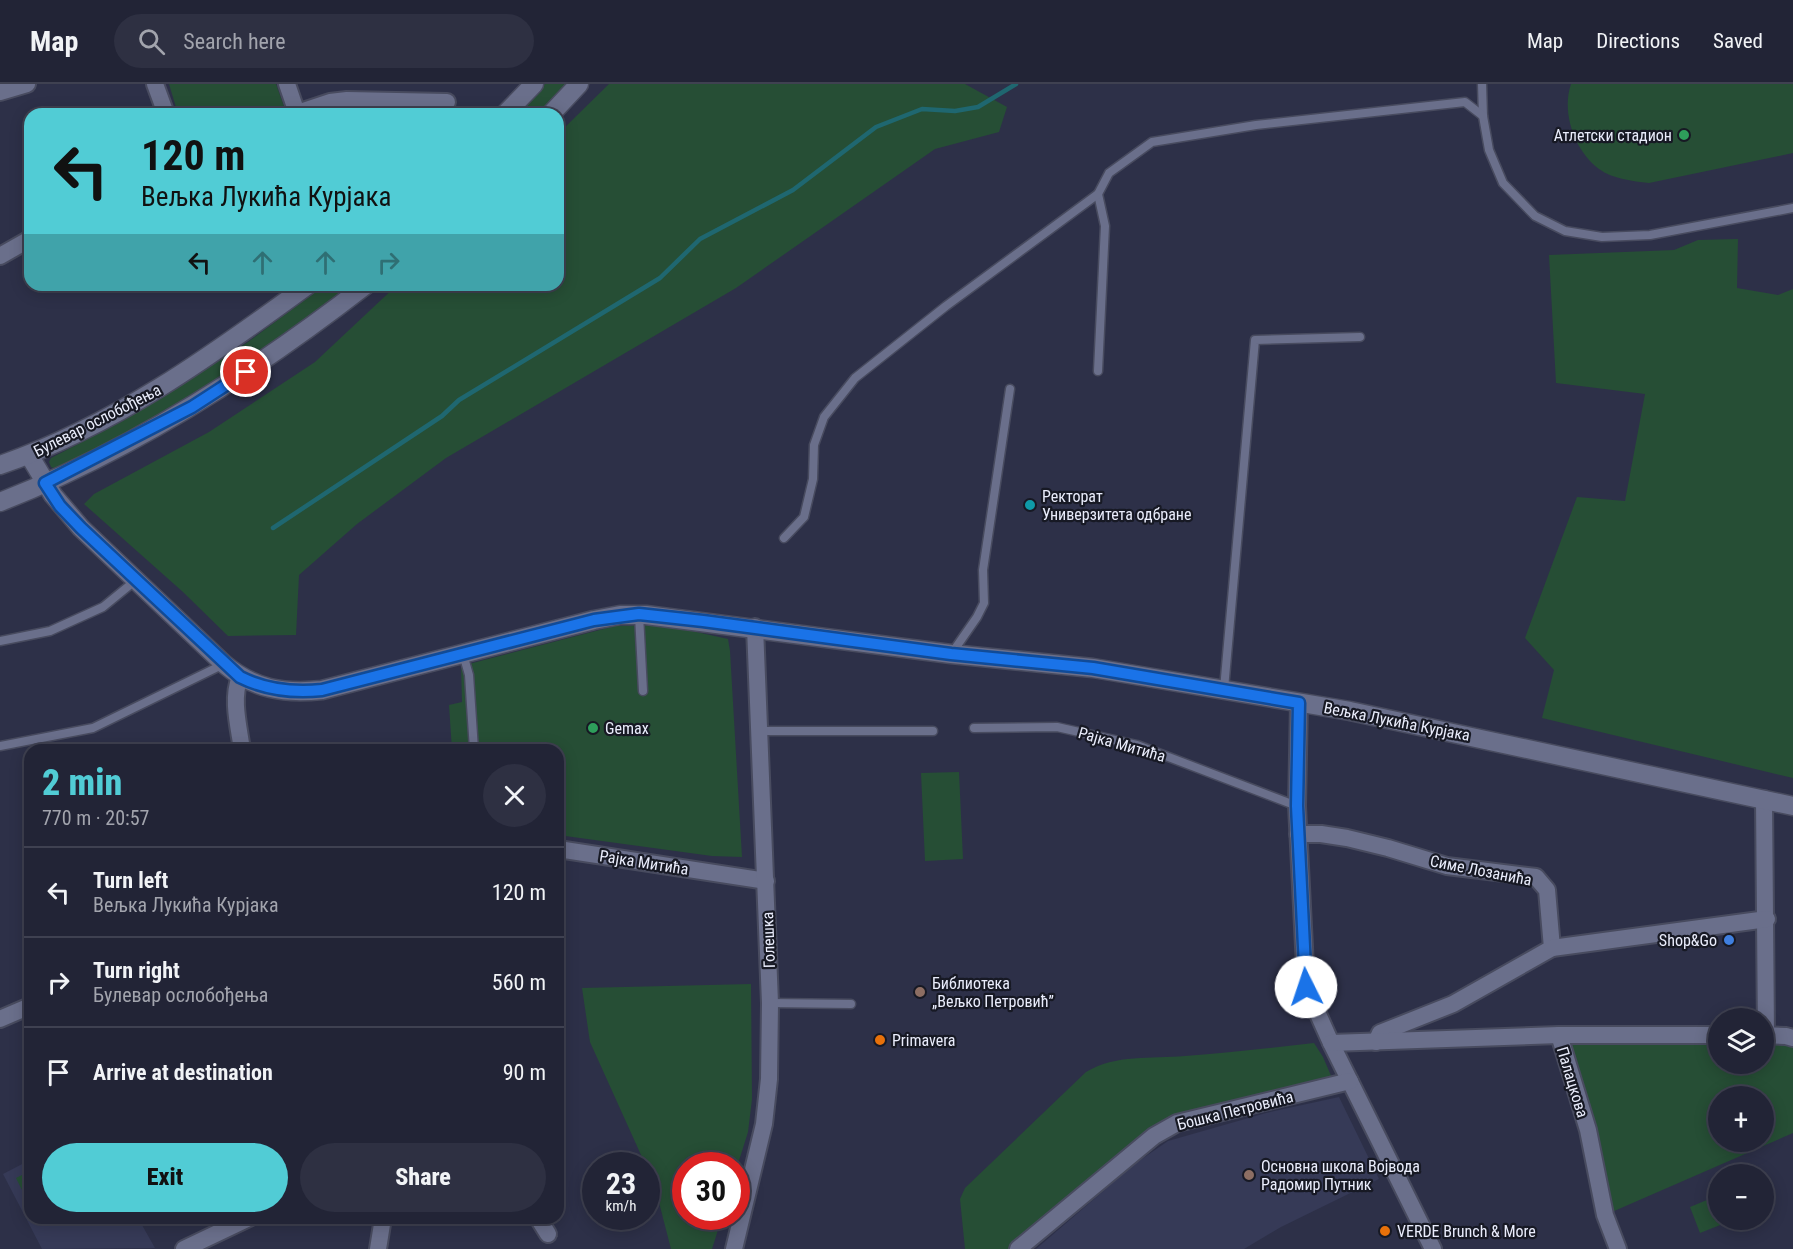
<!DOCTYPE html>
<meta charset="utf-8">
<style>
:root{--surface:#222436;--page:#2e3042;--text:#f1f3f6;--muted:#a2a4ad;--line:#3f4151;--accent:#51ccd5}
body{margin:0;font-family:"Roboto Condensed",sans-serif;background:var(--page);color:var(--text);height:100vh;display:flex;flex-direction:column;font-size:22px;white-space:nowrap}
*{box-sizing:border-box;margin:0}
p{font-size:20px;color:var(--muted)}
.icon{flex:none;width:33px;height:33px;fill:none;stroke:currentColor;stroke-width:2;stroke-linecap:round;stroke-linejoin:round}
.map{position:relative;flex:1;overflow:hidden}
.side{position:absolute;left:24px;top:660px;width:540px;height:480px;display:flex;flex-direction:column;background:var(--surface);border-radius:18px;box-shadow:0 3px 15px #0003,0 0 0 2px var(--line)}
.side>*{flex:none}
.top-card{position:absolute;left:24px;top:24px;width:540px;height:183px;border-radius:18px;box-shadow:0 3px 15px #0003,0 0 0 2px var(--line);background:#51ccd5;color:#111;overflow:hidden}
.buttons{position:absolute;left:1708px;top:924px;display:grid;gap:12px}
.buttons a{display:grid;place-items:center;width:66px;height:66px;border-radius:50%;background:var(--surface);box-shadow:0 3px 15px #0003,0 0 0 2px var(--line);font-size:30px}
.speed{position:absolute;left:582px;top:1068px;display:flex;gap:12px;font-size:30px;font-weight:700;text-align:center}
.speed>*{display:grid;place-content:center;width:78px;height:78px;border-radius:50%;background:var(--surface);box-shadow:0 3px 15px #0003,0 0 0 2px var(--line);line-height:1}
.speed small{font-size:15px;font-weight:400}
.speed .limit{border:9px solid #d22;background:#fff;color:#111}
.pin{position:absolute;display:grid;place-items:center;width:51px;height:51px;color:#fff;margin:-26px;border:3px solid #fff;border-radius:50%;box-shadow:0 2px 6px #0007}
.me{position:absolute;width:66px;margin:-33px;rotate:356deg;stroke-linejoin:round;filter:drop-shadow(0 0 4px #0008)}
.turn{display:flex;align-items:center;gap:21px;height:126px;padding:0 18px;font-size:27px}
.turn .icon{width:78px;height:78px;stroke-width:2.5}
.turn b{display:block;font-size:42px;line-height:51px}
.lanes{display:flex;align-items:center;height:57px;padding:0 18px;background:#0003;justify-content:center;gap:30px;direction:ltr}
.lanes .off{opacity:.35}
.round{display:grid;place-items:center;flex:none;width:63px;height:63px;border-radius:32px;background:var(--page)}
.headline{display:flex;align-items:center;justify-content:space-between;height:102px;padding:0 18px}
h1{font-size:36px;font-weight:800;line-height:45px;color:var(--accent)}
.action{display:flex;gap:12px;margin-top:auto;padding:12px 18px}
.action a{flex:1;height:69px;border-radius:36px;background:var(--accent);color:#111;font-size:24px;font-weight:800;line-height:69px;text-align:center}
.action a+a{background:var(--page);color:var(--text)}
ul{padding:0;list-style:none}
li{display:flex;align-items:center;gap:18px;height:90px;padding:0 18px;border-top:2px solid var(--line)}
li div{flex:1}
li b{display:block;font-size:22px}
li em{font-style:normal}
header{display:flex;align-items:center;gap:36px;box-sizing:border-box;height:84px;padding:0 30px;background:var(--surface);border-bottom:2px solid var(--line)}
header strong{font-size:28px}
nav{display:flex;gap:33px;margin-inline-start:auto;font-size:21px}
.search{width:420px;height:54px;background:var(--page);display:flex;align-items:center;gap:15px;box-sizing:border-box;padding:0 21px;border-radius:33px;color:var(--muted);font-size:22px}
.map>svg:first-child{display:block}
.built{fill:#363a57}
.green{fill:#264e35;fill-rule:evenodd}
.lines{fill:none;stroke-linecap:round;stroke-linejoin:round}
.stream{stroke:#1f6770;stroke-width:4.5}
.lane-casing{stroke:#484b5f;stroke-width:11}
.street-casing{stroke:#484b5f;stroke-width:20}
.secondary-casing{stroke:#484b5f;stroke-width:21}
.lane{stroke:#6a6f8b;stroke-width:8}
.street{stroke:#6a6f8b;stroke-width:16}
.secondary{stroke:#6a6f8b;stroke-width:18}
.route-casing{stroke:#114b97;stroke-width:15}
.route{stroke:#1a73e8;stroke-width:10}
.leisure-dot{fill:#2e9e5b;stroke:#171924;stroke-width:2}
.culture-dot{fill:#0f9aa8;stroke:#171924;stroke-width:2}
.shop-dot{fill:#3f7fe0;stroke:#171924;stroke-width:2}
.education-dot{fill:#8d6e63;stroke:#171924;stroke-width:2}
.food-dot{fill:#e8710a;stroke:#171924;stroke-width:2}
.labels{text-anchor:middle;stroke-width:4.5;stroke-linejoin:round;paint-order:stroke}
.poi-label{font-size:16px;fill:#eaedfc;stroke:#171924;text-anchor:start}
.street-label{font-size:16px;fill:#eaedfc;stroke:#171924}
</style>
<header>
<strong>Map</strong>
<div class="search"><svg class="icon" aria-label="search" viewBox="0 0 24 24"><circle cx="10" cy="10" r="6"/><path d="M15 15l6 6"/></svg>Search here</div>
<nav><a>Map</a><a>Directions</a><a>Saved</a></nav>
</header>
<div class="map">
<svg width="1793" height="1165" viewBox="0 0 1793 1165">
<rect width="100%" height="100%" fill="#2d3048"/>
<g class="built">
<path d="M1339,1013L1379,1095L1281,1143L1244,1165H1036L1136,1079L1168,1057L1266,1029Z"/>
<path d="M30,1076V1134H138L155,1164L42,1165L3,1090Z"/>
</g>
<g class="green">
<path d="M169,0H276L285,25L269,30H178Z"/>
<path d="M545,0H569L540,30H516Z"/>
<path d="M609,0H965L1007,23L999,48L935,65L736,204L446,374L357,440L299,491L296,551L228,552L183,508L84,420L94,410L209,348L315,278L397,201H558V50Z"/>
<path d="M1571,0H1793V69L1649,99C1632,97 1613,95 1599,85C1575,67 1561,29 1571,0Z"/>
<path d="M1738,155L1737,204L1778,211L1793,205V694L1542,634L1554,586L1525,554L1577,413L1625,417L1645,310L1556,299L1549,171L1674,166L1698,156Z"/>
<path d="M325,201H354L238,287L80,378L56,385L51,383L49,378L51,374L121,338L169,309L248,258Z"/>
<path d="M665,541L728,555L730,567L742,773L712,772L558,751V666H452L449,621L462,618L461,582L615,542Z"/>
<path d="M959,688L963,775L925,777L921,689Z"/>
<path d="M751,900L752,1015L748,1048L737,1083L686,1082V1132L722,1133L712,1165H671L655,1103L646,1082L590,958L582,904Z"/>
<path d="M1559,951H1719V980H1764V951L1793,954V1049L1605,1131ZM1719,1012H1764V1058H1719Z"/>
<path d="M1314,959L1323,973L1335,1001L1177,1039L1018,1165H965L960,1115L965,1104L1086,988C1116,970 1151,975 1185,972C1228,969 1271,964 1314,959Z"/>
<path d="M30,1087V1122L16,1094Z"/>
<path d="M1719,1111V1136H1733L1700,1149L1690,1123Z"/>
</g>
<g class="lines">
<path class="stream" d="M273,444L442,332L459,316L660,194L700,155L793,106L876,43L922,25L955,27L978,23L1016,0"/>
<g class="lane-casing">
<g id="lane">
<path d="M1482,0L1483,32L1489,66L1503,99L1535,132L1565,147L1602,153L1650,151L1793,124"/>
<path d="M1098,287L1105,142L1098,110L1109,89L1152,58L1256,41L1465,18L1483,32"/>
<path d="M784,454L804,433L813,395L814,361L824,333L855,294L946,222L1098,110"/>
<path d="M639,531L643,607"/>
<path d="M0,557L50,547L103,523L136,496"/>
<path d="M952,569L977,533L984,519L983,486L1010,305"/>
<path d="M463,570L469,591L474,666"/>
<path d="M1224,605L1255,256L1360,253"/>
<path d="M974,644L1057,643L1137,661L1297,722"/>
<path d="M760,647H933"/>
<path d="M0,662L93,644L224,580"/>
<path d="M770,919L851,920"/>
</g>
</g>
<g class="street-casing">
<g id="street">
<path d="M155,0L166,30"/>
<path d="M287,0L297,29"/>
<path d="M0,8L27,0"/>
<path d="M294,30L330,18L347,16L447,18"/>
<path d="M0,172L30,155"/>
<path d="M240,593C231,615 239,643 242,666"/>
<path d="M1299,619L1297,722L1306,903L1331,959L1433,1165"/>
<path d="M1764,715L1766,951"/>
<path d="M1298,750H1321L1347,754L1388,764L1447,782L1536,793L1547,806L1552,864L1453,920L1380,949L1376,958"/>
<path d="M558,765L766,797"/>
<path d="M1552,864L1767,835"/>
<path d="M0,935L30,922"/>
<path d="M1559,951L1588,1046L1605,1131L1618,1165"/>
<path d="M1764,951L1786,952L1793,954"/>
<path d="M1331,959L1559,951H1719"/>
<path d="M538,1134L548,1150"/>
<path d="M184,1165L249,1134"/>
<path d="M378,1165L383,1134"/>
<path d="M734,1165L764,1040L769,995L770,919L755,543"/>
<path d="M1018,1165L1154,1052L1177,1039L1350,997"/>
</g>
</g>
<g class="secondary-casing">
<g id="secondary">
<path d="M505,30L534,0"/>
<path d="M551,30L579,0"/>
<path d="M29,371L53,411L81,444L224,580C254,605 283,610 322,606L594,536L620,531H646L951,570L1093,584L1350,627L1793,722"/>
<path d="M0,381C114,342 211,272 308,201"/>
<path d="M0,418C132,367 255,287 366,201"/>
</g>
</g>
<use href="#lane" class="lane"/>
<use href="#street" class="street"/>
<use href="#secondary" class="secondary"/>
</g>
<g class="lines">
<g class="route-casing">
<path id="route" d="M246,288L192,323L45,399L60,422L81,444L240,593C266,606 293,609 322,606L594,536L639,530L703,537L951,570L1093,584L1299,619L1297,722L1306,903"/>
</g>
<use href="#route" class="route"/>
</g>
<g class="leisure-dot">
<circle cx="1684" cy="51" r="6"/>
<circle cx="593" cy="644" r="6"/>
</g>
<circle class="culture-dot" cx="1030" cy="421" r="6"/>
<circle class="shop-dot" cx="1729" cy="856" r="6"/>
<g class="education-dot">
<circle cx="920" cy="908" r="6"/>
<circle cx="1249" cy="1091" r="6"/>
</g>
<g class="food-dot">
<circle cx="880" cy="956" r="6"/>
<circle cx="1385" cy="1147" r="6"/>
</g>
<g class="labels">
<g class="poi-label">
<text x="1672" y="57" text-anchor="end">Атлетски стадион</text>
<text x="1042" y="418">Ректорат<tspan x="1042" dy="18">Универзитета одбране</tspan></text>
<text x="605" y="650">Gemax</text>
<text x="1717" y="862" text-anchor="end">Shop&amp;Go</text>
<text x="932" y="905">Библиотека<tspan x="932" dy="18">„Вељко Петровић”</tspan></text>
<text x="892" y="962">Primavera</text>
<text x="1261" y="1088">Основна школа Војвода<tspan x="1261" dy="18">Радомир Путник</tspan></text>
<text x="1397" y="1153">VERDE Brunch &amp; More</text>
</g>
<g class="street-label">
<text transform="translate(97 336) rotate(-27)" y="6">Булевар ослобођења</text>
<text transform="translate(1397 637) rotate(11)" y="6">Вељка Лукића Курјака</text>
<text transform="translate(1122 660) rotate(16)" y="6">Рајка Митића</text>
<text transform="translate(644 778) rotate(9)" y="6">Рајка Митића</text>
<text transform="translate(1481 786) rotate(11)" y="6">Симе Лозанића</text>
<text transform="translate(768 856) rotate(-92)" y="6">Голешка</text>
<text transform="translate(1573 998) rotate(73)" y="6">Палацкова</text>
<text transform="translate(1235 1026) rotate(-14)" y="6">Бошка Петровића</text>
</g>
</g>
</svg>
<div class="buttons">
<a><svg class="icon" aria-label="layers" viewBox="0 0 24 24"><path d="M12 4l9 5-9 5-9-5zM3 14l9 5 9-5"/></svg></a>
<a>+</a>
<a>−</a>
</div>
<div class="speed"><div>23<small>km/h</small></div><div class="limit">30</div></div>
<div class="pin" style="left:246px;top:288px;background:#d93025"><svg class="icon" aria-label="arrive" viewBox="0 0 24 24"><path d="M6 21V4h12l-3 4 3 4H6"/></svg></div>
<svg class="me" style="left:1306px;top:903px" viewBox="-20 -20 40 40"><circle r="19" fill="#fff"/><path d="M0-13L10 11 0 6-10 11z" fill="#1a73e8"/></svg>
<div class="top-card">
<div class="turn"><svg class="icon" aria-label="left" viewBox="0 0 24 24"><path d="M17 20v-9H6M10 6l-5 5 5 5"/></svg><div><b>120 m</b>Вељка Лукића Курјака</div></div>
<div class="lanes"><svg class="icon" aria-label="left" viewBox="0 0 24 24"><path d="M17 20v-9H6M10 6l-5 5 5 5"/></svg><svg class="icon off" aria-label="ahead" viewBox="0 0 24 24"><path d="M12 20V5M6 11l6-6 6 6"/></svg><svg class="icon off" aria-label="ahead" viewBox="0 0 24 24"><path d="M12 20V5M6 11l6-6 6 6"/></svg><svg class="icon off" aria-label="right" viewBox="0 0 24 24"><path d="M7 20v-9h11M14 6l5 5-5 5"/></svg></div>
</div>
<section class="side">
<div class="headline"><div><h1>2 min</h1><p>770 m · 20:57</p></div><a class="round"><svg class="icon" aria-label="close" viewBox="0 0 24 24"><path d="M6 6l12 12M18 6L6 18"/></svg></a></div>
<ul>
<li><svg class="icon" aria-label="left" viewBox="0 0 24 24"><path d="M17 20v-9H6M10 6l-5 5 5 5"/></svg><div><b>Turn left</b><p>Вељка Лукића Курјака</p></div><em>120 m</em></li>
<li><svg class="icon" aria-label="right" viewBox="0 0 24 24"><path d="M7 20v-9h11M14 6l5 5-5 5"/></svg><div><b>Turn right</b><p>Булевар ослобођења</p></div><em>560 m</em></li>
<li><svg class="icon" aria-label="arrive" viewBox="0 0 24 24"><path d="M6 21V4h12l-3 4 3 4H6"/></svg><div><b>Arrive at destination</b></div><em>90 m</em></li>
</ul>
<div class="action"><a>Exit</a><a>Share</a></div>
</section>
</div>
